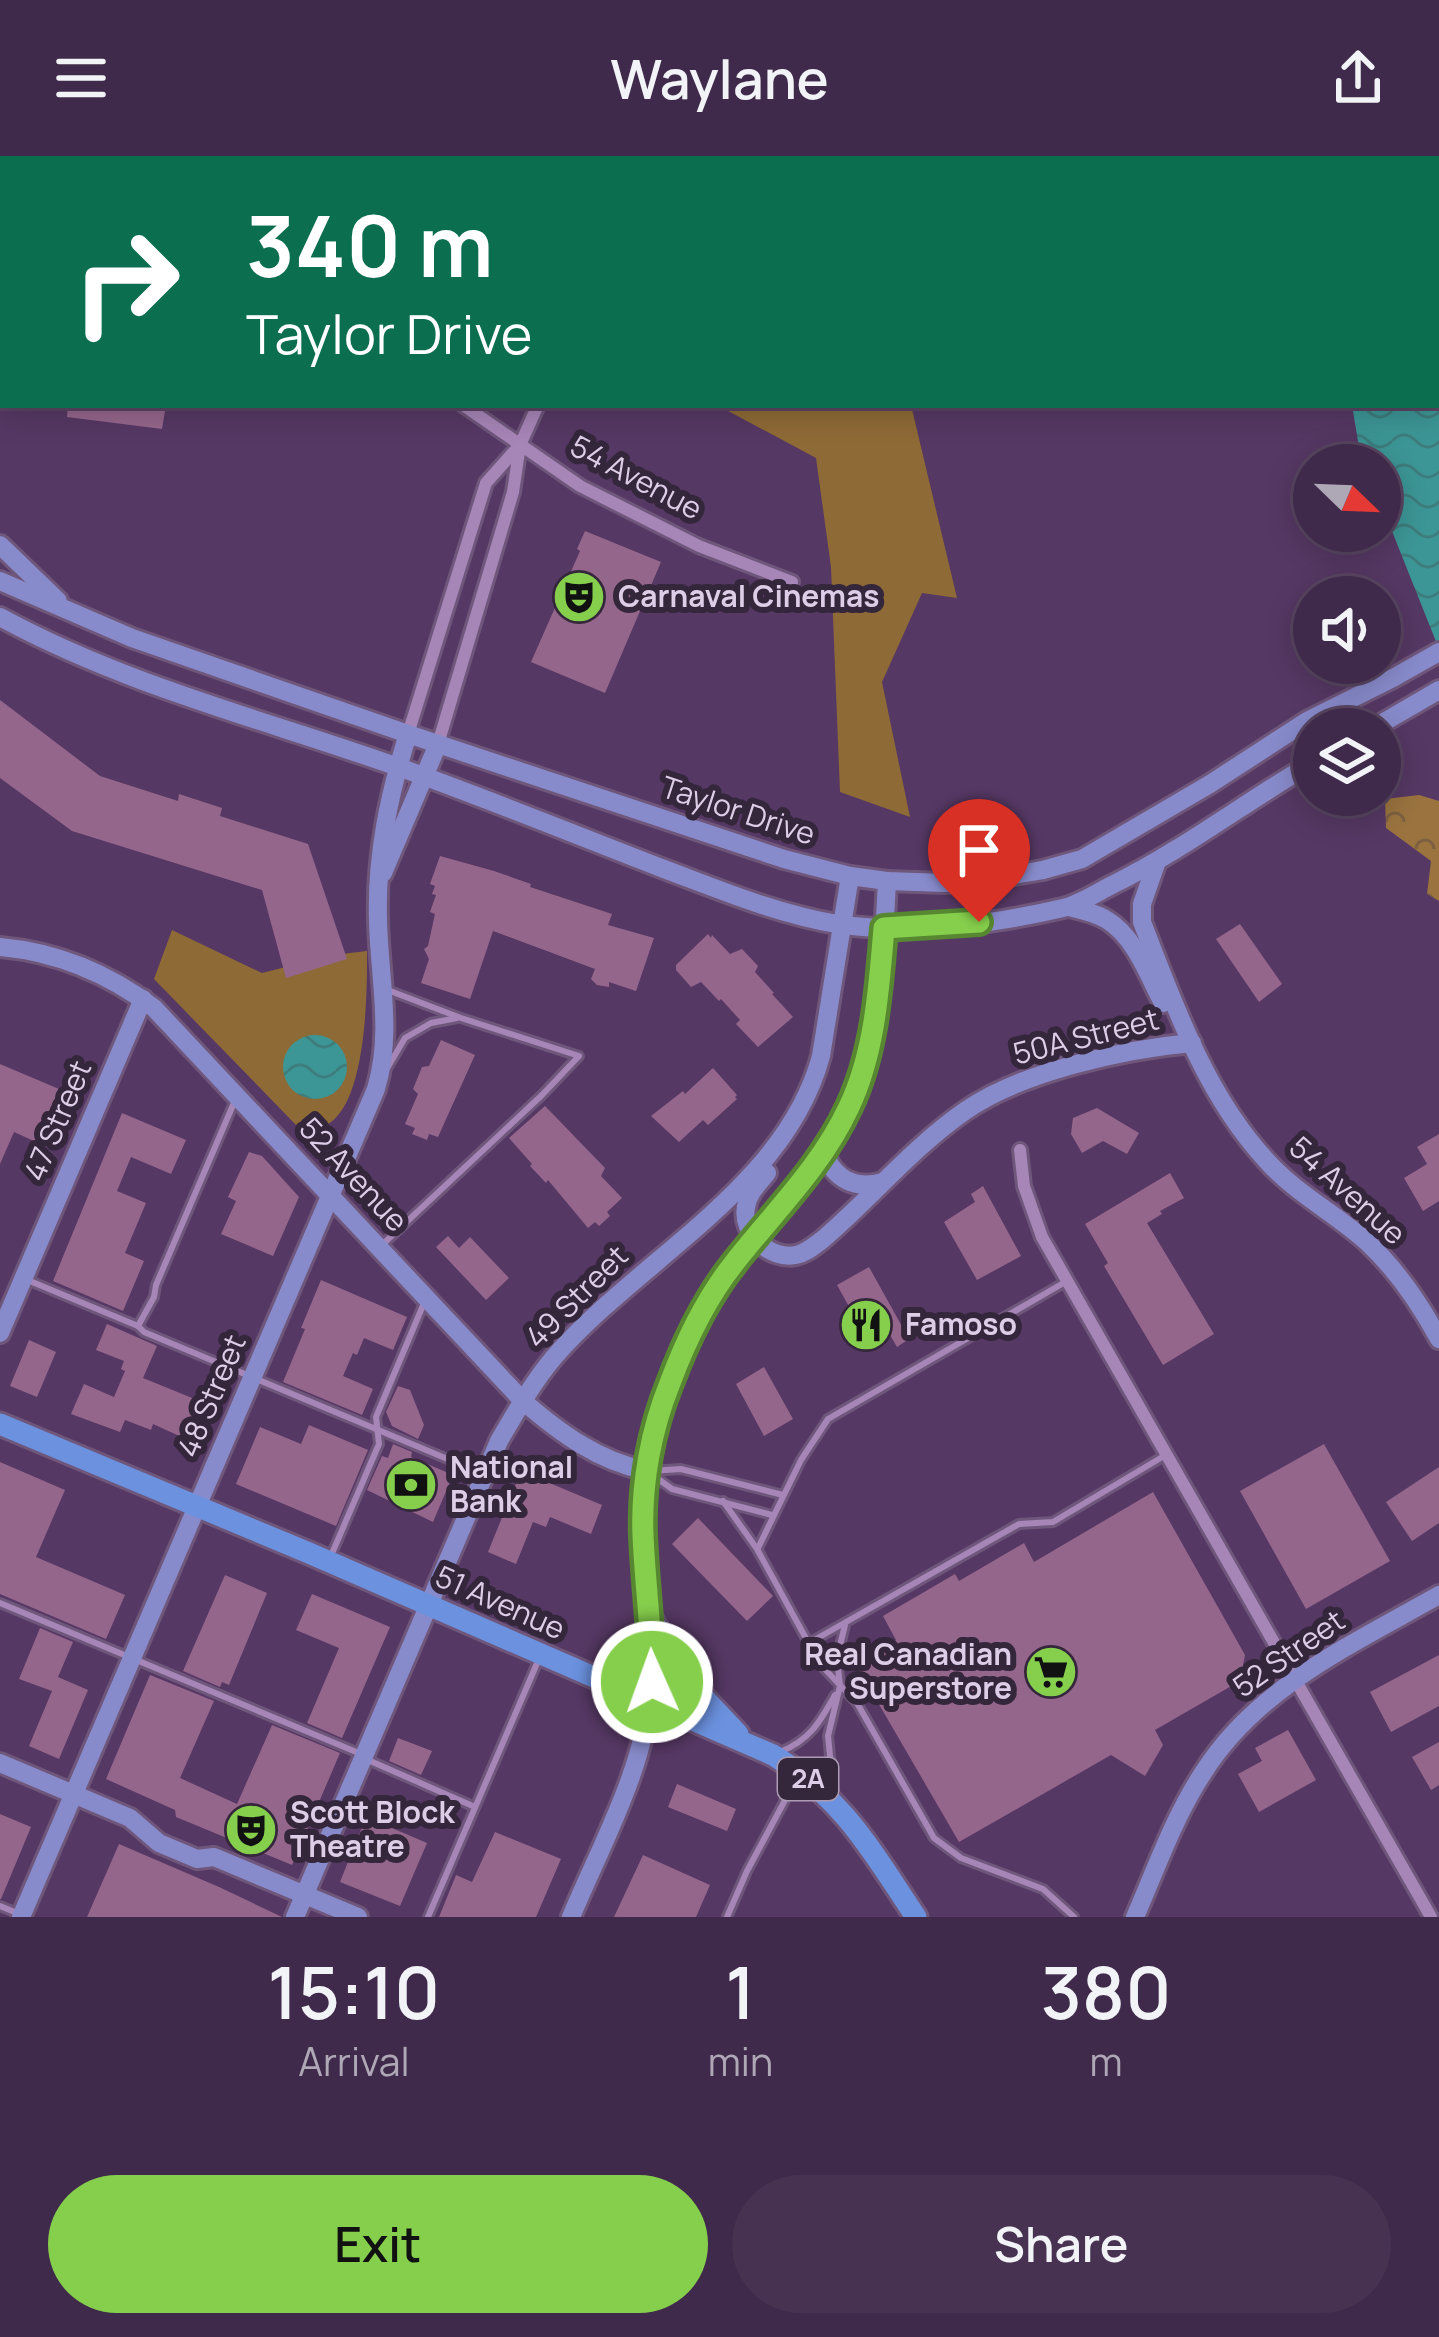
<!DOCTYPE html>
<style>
:root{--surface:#402a4b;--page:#473252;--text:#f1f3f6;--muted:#aea7b5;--line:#594663;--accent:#86cf4c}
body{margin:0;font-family:Manrope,sans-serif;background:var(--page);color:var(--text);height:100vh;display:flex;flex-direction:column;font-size:45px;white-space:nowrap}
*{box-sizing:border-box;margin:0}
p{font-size:39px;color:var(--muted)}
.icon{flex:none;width:66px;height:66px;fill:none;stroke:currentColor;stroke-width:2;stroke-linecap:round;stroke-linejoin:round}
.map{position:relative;height:1761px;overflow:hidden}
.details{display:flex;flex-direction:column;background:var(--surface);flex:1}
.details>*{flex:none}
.guide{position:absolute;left:0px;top:0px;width:1440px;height:252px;box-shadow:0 6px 30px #0003,0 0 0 3px var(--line);background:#0b6e4f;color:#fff;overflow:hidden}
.needle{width:78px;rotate:113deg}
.buttons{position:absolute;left:1293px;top:288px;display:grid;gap:24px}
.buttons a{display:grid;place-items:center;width:108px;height:108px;border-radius:50%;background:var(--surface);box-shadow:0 6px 30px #0003,0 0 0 3px var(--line);font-size:60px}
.pin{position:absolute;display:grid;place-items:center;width:102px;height:102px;color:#fff;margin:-123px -51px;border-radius:50% 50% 50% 0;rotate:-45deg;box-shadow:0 0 12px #0007}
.pin .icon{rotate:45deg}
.me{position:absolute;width:132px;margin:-66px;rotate:358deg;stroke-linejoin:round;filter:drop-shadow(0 0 9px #0008)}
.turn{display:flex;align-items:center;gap:42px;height:252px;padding:0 48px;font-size:54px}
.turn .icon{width:156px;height:156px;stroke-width:2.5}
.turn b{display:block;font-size:84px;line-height:102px}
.eta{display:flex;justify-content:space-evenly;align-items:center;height:204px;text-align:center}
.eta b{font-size:72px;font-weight:600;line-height:84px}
.button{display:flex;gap:24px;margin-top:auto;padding:24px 48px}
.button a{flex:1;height:138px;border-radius:72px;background:var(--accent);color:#111;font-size:48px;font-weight:600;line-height:138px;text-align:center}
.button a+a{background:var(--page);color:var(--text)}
header{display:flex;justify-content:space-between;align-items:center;height:156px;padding:0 48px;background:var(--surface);font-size:54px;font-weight:600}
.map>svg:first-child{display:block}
.forest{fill:url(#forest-crowns)}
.park{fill:#8e6a36}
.water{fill:url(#water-waves)}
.building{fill:#95668c}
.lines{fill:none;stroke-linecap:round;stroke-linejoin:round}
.lane-casing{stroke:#6f567b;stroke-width:12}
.street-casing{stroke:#6f567b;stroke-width:18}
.secondary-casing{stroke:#6f567b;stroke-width:24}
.primary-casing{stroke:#6f567b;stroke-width:27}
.lane{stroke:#a685b7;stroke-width:6}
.street{stroke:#a685b7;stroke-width:12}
.secondary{stroke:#888bcb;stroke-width:18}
.primary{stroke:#6b91df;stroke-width:21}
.route-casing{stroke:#578731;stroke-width:30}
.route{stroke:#86cf4c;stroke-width:21}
.labels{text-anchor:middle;stroke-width:12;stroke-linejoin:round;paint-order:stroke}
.shield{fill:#34263b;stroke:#ab9bb3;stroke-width:3}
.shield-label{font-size:27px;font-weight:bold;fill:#decde7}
.street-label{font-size:30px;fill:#decde7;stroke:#34263b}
.poi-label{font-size:30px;font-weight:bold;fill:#decde7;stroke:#34263b;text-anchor:start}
</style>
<header><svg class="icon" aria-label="menu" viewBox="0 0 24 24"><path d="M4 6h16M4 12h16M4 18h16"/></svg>Waylane<svg class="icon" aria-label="share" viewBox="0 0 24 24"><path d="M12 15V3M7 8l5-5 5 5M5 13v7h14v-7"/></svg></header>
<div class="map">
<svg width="1439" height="1761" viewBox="0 0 1439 1761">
<defs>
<pattern id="forest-crowns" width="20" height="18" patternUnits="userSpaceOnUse" patternTransform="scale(3)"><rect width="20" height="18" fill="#9a733f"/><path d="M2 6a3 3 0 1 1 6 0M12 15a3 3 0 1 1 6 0" fill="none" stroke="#7c6041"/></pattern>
<pattern id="water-waves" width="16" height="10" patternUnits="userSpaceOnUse" patternTransform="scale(3)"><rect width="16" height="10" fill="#3c9695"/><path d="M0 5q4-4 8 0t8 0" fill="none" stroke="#3e7c7d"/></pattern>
</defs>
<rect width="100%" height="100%" fill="#563864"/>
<path class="forest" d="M1419,639L1439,645V745L1427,738L1431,705L1386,672L1385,643Z"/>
<g class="park">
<path d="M717,249H911L957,442L922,437L882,526L910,661L840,636L831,411L816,302Z"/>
<path d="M172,774L262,817L333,799L367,795C367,835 369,998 296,969L154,823Z"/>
</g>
<g class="water">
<path d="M1300,0H1439V493L1380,345V309H1366L1359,291L1352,249H1437V3H1301Z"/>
<circle cx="315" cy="911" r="32"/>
</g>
<g class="building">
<path d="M68,249H166L162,273L67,261Z"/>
<path d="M585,375L661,406L605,537L531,506L580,395L577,393Z"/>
<path d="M0,544L100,620L178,645L179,638L222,652L220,660L308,688L347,803L286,822L262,734L72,675L0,622Z"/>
<path d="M440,700L494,715L531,728L530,731L612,758L608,769L654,782L636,835L609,826V831L597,829L591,823L595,813L493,775L470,843L421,827L429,803L424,793L428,790L435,758L430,756L436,739L432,738L435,730L430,728Z"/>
<path d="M1240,768L1282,828L1259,846L1216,783Z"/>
<path d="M708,778L711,782L712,779L730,798L742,793L758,810L755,816L774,837L772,838L793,861L758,891L736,868L740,864L721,843L719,845L701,826L691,831L676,814V809Z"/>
<path d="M441,884L475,899L438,981L429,978L427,984L412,978L415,972L405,968L418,938L413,933L422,911L429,910Z"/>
<path d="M0,908L59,933L36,986L14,976L0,1008Z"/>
<path d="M713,912L737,939L735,941L737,943L708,969L703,964L679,986L651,960L683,935L685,938Z"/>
<path d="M545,950L605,1012L601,1020L622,1042L607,1056L610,1060L599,1070L595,1066L588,1072L548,1024L546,1027L530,1010L532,1008L509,982Z"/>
<path d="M1097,952L1139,977L1127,998L1103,985L1082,997L1071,978L1073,962Z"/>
<path d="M122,957L186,984L171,1018L131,1001L117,1035L146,1047L125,1097L144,1105L123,1155L53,1125Z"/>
<path d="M1439,978V1045L1423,1055L1404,1022L1427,1008L1417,991Z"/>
<path d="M249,996L262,1000L299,1041L273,1100L221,1078L236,1045L228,1041Z"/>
<path d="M1170,1017L1184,1042L1160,1055L1162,1058L1147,1067L1214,1178L1163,1209L1104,1110L1108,1107L1085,1068Z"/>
<path d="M983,1030L1021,1100L977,1124L944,1066L975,1046L971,1038Z"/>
<path d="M448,1080L459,1092L470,1081L509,1122L486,1144L436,1091Z"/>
<path d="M869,1111L909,1183L897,1191L886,1172L867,1183L837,1129Z"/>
<path d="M321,1124L407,1161L393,1194L364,1182L357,1199L353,1197L343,1220L373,1233L362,1259L283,1226L305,1173L301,1172Z"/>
<path d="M107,1168L157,1190L143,1222L202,1246L186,1283L153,1268L151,1274L125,1264L120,1276L71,1258L84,1228L114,1241L125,1215L121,1213L124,1205L96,1194Z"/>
<path d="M29,1184L56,1196L37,1241L10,1230Z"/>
<path d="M764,1211L793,1263L764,1280L736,1228Z"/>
<path d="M398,1230L410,1234L424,1269L418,1283L392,1270L386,1256Z"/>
<path d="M309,1269L368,1294L336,1370L236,1328L260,1271L301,1288Z"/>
<path d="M393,1288L412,1296L411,1301L453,1319L433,1366L367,1334L382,1300L388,1302Z"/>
<path d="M1324,1288L1390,1405L1306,1453L1240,1335Z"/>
<path d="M0,1306L65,1334L36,1401L125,1439L106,1483L0,1438Z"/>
<path d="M1439,1311V1367L1412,1385L1386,1346Z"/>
<path d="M521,1315L602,1349L591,1378L550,1361L546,1371L533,1366L516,1408L488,1396Z"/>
<path d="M1153,1336L1245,1499L1240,1525L1155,1574L1163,1589L1145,1620L1111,1599L959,1686L855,1507L896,1484L883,1460L955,1418L959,1425L1024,1387L1034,1406Z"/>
<path d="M698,1362L773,1440L747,1465L672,1388Z"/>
<path d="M225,1419L267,1437L229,1529L222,1526L220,1531L183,1515Z"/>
<path d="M312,1438L390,1471L342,1582L307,1567L339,1492L296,1474Z"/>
<path d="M40,1472L73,1486L58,1521L88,1534L59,1603L29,1590L52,1535L19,1523Z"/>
<path d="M1439,1499V1550L1391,1576L1370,1536Z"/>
<path d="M150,1519L214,1545L180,1622L237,1648L272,1569L340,1597L292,1709L176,1661L175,1654L106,1623Z"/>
<path d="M1288,1574L1316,1624L1259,1656L1238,1618L1262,1605L1255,1592Z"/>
<path d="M398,1582L432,1595L421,1619L389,1605Z"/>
<path d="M1439,1586V1629L1431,1634L1412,1601Z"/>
<path d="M677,1628L736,1653L727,1675L668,1651Z"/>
<path d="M0,1658L31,1671L1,1743H0Z"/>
<path d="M366,1661L427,1687L400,1750L340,1726Z"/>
<path d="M495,1676L561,1703L536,1761H439L456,1719L472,1726Z"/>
<path d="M119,1688L219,1731L282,1761H87Z"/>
<path d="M643,1699L710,1729L696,1761H614Z"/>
</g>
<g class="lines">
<g class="lane-casing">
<g id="lane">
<path d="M386,914L405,882L431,867L457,862"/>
<path d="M382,1089L542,939L579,900L461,862L385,833"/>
<path d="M25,1123L138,1170L144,1176L481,1317"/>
<path d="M138,1170L154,1141L156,1129L236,942"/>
<path d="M650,1315L681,1313L783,1339"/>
<path d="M650,1317L672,1333L772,1359"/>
<path d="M723,1345L757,1393L820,1508L857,1547L934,1682L961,1702L1043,1733L1074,1761"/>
<path d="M758,1392L801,1304L828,1263L1067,1125"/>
<path d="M330,1402L379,1288L376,1261L424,1147"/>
<path d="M0,1447L361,1598"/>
<path d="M809,1487L1019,1368L1053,1366L1164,1300"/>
<path d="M780,1596C810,1584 820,1566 835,1539"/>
<path d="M368,1604L475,1651"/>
<path d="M834,1639L828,1580L840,1530L837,1502L845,1469"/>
<path d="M0,1750L17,1757"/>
<path d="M428,1761L538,1505"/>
<path d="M727,1761L747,1715L798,1620"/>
</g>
</g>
<g class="street-casing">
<g id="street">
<path d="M648,3L649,0"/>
<path d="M0,122H3"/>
<path d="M463,249L580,330L699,390L792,426"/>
<path d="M408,578L486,327L519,290"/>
<path d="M438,588L513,336L520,289L538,249"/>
<path d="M1020,994L1024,1030L1042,1081L1431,1761"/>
</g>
</g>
<g class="secondary-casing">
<g id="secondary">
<path d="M25,0V3"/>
<path d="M0,36L1,0"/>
<path d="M0,214L3,202"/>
<path d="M0,389L58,445"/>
<path d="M0,425L132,482L408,578L784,703L850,720L887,725L944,727L977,725L1043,714L1082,703L1210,628L1307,565L1393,522L1439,496"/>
<path d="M0,461C134,534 283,568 426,621C505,650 584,682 664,713C720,734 777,758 837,768C911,779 990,769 1063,752C1080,748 1096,737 1112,729C1183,694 1245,646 1314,606"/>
<path d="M1372,573L1439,534"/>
<path d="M1156,708L1142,748V766C1174,848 1205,938 1266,1004C1295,1037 1335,1057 1367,1086C1396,1113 1420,1148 1439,1183"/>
<path d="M383,717L438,588"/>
<path d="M1069,751C1082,754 1096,757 1107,764C1135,781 1148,819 1163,847"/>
<path d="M0,791C56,796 109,818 154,852L523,1245C560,1277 598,1305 647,1315"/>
<path d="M824,997C835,1024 855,1034 883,1026"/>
<path d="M767,1017C759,1027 748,1037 746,1051C741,1078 770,1104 796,1099C806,1097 814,1090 822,1084C870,1043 913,991 965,955C1021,916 1124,893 1192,887"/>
<path d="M0,1177L143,843"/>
<path d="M0,1607L130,1662L159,1687L197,1703L214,1701L358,1761"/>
<path d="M21,1761L376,933C393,877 379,820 378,764C376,700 389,639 408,578"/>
<path d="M295,1761L499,1285C516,1256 533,1226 555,1200C641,1102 786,1031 821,900L850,720"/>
<path d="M571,1761C602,1687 646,1610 651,1529C658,1440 629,1355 657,1266C674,1211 697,1156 731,1110C772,1056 821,1012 850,949C881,879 883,799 887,725"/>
<path d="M1135,1761C1156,1713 1174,1661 1203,1617C1257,1531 1353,1488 1439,1439"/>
</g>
</g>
<g class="primary-casing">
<g id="primary">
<path d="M0,1268L309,1397L773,1599C844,1643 871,1694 916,1761"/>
<path d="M649,1459L688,1525L738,1578"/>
</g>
</g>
<use href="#lane" class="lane"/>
<use href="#street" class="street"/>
<use href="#secondary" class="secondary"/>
<use href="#primary" class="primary"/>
</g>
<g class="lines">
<g class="route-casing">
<path id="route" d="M652,1526C652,1477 645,1428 643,1379C641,1328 651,1274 670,1227C686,1184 706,1142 735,1106C775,1055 821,1011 849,951C875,896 879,832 884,772L979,766"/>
</g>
<use href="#route" class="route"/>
</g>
<defs>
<g id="theatre-disc" transform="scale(2.7)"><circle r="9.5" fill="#86cf4c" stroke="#34263b"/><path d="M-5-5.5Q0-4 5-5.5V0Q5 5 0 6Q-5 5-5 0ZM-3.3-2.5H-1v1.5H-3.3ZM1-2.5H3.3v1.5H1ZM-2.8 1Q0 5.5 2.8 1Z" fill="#111"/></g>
<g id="restaurant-disc" transform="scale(2.7)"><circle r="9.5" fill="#86cf4c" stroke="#34263b"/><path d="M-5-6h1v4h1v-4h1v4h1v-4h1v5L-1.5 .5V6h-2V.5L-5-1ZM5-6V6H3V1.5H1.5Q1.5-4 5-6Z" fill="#111"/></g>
<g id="bank-disc" transform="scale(2.7)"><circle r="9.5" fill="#86cf4c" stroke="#34263b"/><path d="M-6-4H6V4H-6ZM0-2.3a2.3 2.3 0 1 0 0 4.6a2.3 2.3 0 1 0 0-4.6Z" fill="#111"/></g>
<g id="supermarket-disc" transform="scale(2.7)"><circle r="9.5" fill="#86cf4c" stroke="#34263b"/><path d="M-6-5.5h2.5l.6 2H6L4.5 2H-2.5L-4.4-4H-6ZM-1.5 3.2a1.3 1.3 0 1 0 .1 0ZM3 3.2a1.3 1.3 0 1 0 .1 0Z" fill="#111"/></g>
</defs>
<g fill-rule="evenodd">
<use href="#theatre-disc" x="579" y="441"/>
<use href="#restaurant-disc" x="866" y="1169"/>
<use href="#bank-disc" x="411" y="1329"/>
<use href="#supermarket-disc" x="1051" y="1516"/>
<use href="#theatre-disc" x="251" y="1674"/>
</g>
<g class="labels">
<rect class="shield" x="778" y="1602" width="60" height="42" rx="9"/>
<g class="shield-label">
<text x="808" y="1632">2A</text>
</g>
<g class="street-label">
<text transform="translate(636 322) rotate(28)" y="10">54 Avenue</text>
<text transform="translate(738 655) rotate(18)" y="10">Taylor Drive</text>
<text transform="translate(1086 881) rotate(-14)" y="10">50A Street</text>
<text transform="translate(58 965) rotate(-67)" y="10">47 Street</text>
<text transform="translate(353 1019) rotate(47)" y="10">52 Avenue</text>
<text transform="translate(1347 1035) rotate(42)" y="10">54 Avenue</text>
<text transform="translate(577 1141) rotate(-45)" y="10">49 Street</text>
<text transform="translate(212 1240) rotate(-67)" y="10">48 Street</text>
<text transform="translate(500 1447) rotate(24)" y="10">51 Avenue</text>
<text transform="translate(1289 1498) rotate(-35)" y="10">52 Street</text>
</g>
<g class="poi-label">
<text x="618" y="451">Carnaval Cinemas</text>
<text x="905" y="1179">Famoso</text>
<text x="450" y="1322">National<tspan x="450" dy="34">Bank</tspan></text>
<text x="1012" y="1509" text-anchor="end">Real Canadian<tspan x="1012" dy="34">Superstore</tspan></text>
<text x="290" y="1667">Scott Block<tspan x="290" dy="34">Theatre</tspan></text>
</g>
</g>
</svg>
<div class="buttons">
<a><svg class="needle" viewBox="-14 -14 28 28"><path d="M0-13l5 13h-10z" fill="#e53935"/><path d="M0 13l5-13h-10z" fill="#aea7b5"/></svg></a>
<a><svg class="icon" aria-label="sound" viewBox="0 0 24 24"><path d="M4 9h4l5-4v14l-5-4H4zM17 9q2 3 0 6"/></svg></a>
<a><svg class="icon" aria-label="layers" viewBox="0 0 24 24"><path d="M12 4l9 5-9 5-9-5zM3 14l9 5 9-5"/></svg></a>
</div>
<div class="pin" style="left:979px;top:766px;background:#d93025"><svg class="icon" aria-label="arrive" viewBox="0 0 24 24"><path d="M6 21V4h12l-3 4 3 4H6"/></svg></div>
<svg class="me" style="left:652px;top:1526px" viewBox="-20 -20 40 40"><circle r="17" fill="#86cf4c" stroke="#fff" stroke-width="3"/><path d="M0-11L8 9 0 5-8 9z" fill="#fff"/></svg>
<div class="guide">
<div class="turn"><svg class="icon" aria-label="right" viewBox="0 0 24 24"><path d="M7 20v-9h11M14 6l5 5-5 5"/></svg><div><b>340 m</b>Taylor Drive</div></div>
</div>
</div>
<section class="details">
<div class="eta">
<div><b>15:10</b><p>Arrival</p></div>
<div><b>1</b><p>min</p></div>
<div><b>380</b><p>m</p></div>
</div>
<div class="button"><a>Exit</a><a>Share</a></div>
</section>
